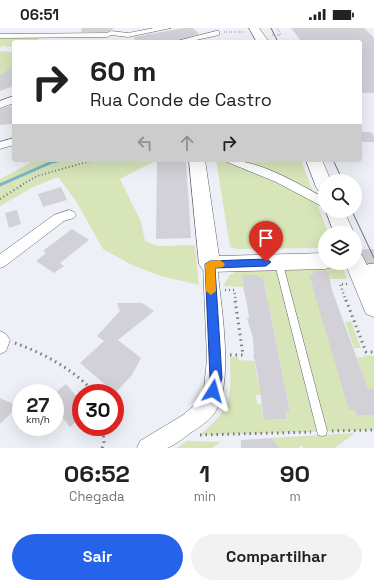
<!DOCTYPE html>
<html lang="pt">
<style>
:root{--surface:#fff;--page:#f2f2f2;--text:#222;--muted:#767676;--accent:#2563eb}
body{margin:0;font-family:"Space Grotesk",sans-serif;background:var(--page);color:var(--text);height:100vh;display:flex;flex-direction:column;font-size:15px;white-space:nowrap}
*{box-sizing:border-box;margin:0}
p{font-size:13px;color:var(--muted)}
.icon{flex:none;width:22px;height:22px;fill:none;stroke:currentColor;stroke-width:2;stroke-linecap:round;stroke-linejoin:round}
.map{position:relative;height:420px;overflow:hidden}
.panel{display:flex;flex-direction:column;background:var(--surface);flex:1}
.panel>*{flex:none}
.banner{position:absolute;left:12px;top:12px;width:350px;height:122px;border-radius:4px;box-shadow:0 4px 16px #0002;background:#fff;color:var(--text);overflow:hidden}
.tools{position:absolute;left:318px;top:146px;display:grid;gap:8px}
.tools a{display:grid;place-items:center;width:44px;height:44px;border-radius:50%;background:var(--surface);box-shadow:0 4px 16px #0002;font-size:20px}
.speed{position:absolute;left:12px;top:356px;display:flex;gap:8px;font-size:20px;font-weight:700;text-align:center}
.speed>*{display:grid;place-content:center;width:52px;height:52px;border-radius:50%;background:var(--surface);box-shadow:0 4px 16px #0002;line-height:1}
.speed small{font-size:10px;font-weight:400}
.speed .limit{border:6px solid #d22;background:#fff;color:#111}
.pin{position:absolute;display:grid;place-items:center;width:34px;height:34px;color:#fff;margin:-41px -17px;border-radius:50% 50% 50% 0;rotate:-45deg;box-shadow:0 0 4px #0007}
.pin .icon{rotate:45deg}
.me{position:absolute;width:44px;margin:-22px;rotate:8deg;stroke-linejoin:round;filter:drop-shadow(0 0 3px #0008)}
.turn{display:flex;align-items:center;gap:14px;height:84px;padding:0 12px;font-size:18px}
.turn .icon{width:52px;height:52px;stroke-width:2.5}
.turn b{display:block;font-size:28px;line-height:34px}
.lanes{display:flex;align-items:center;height:38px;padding:0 12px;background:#0003;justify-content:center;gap:20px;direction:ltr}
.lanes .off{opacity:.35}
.eta{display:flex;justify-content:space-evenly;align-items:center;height:68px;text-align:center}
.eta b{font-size:24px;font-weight:700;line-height:28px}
.primary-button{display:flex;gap:8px;margin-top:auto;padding:8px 12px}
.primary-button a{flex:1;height:46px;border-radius:24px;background:var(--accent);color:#fff;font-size:16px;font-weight:700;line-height:46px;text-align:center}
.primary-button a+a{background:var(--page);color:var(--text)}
.status{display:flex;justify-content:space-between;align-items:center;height:28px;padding:0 20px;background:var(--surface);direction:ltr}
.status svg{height:11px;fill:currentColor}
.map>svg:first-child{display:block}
.green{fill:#d7e5b9}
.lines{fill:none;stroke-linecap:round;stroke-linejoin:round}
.stream{stroke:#7ab5cc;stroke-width:3}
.building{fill:#d3d1d8}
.secondary-tunnel{stroke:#cdcfd5;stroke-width:20;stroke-dasharray:20 10;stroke-linecap:butt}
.lane-casing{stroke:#63646a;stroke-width:1}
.street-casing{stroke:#63646a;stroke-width:1}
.secondary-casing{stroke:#63646a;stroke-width:1}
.path-far3{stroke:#78797e;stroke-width:1.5;stroke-dasharray:0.5 2;stroke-linecap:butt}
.path-far2{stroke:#78797e;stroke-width:2;stroke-dasharray:1 2.5;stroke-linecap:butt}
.path-far1{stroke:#78797e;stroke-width:2.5;stroke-dasharray:1 3;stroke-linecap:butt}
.path{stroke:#78797e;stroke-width:3;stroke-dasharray:1.5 4;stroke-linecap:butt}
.lane{fill:#fff;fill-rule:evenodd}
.street{fill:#fff;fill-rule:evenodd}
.secondary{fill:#fff;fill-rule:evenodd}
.tram{stroke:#6c6d71;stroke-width:1}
.route{fill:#2563eb;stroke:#184099}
.slow{fill:#f59e0b}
</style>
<div class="status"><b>06:51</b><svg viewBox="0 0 49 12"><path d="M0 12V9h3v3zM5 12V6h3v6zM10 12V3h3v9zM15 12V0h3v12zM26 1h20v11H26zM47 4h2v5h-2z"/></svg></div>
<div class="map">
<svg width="374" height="420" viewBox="0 0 374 420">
<rect width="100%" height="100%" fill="#eef0f7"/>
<g class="green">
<path d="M0,10H39L37,14H14V19L2,18L0,20Z"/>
<path d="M0,23L14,24V37L0,47Z"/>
<path d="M36,132H157L120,151L141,194L145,213L158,218L195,217L199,257L161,248L132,237L103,221L76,173L58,149L33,159L0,178V151Z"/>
<path d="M216,132H301L328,205H325V220L237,221L230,219Z"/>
<path d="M343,239L347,251H330L327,243H312L313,247H309L315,268H320L358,388L374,387V402L200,407C233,379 231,370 230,329H238L239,332L254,333L261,367H256L257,376H261L264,392L287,391L285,384H290L269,279L262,270H268L263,249H258V247H243L244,259L223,258L230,247L242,240Z"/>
<path d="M351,293L361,320H354L345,294Z"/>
<path d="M363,327L374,328V361H367L357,329H364Z"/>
<path d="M355,405L335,420H303L302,417L298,420H280L271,410Z"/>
<path d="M187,413L221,414L212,420H177Z"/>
</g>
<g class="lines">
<path class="stream" d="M0,157L52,134L62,132"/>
</g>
<g class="building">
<path d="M82,0H114L107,4H81Z"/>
<path d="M183,0H193L199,6L172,14H135L134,9Z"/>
<path d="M291,0H364L374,10V65H360V14H302Z"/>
<path d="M14,37V58L0,63V47Z"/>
<path d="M13,77L14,96L0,97V81Z"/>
<path d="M360,104H371L374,108V114H360Z"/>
<path d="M157,133H186L191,210L156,211Z"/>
<path d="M61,159L67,172L43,179L38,166Z"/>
<path d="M17,182L21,196L9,200L5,185Z"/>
<path d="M72,201L89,212L60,235L64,238L54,245L36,233L46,225L43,223Z"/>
<path d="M312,243H328L332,262L368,361H374V387L357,388L355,382H349L309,247H313Z"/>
<path d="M242,247H258V249H263L290,384H285L287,391L264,392L258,349L253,326H254L253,310L247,290H249L247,276L243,259H244Z"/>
<path d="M117,275H142L154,283L118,312L141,330L132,347L115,365L80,335L104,313L97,308L120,283Z"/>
<path d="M66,356L81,374V389L70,399L55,380V365Z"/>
<path d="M0,370L18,378L0,396Z"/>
<path d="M271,410L280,420H241V412Z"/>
</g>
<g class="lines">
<path class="secondary-tunnel" d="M355,232L374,231"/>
<g class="lane-casing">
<path id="lane" d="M280,237L283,238L284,240L327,403L326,407L322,408L318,407L317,403L276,240L277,238Z"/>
</g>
<g class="street-casing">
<g id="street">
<path d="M154,0H171L128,9L111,7L107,9L0,10V6L107,5L111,3L128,5Z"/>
<path d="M216,3H219V7L187,14H173Z"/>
<path d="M14,68V75L0,80V73Z"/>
<path d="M14,110V117L0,121V114Z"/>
<path d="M225,132C261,132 294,154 325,170V180L276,154L227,134Z"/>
<path d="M69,182L74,184L76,187L74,190L64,193L5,238L0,240V226L54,187Z"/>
<path d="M210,230L215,232L217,236C220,273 234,348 217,381C212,391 200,399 190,405C184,410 175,417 167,420C159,420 146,420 137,420L140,413L183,387L203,370L207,331L203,236L205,232Z"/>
<path d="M369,236H374V258L369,256L362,242L364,238Z"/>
<path d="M0,303L6,306L10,312L6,323L0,326Z"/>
</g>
</g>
<g class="secondary-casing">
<g id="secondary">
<path d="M249,0H259L269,14H257Z"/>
<path d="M189,132H205L219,228L325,225V235H334L332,239L325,241L210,244L203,242L199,236Z"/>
<path d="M306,132H322L331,153H325V165L319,163L316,159Z"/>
<path d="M326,183H344L354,205H334Z"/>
<path d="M355,225L362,227L374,252V289L366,286L345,235H355Z"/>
</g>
</g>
<g class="path-far3">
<path d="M224,4H245"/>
<path d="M272,7H281L277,0"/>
</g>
<path class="path-far2" d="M20,158L37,148L94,132"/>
<g class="path-far1">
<path d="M0,171L22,157"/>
<path d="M225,262H234L236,273"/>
<path d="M346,273L340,256H347"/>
</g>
<g class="path">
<path d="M346,272L366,324H374"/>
<path d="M15,315C45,326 73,341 95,365"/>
<path d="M230,327H243L235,272"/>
<path d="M332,403L374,402"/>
<path d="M200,407L311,404"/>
<path d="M102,420L104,415L103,399"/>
</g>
<use href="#lane" class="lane"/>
<use href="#street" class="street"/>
<use href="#secondary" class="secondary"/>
<g class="tram">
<path d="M271,0L278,14"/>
<path d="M333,132L343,153"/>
<path d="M352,183L374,230"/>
</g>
</g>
<path class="route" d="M266,231L271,234L266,238L215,240L222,350L217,367L213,369L209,367L207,363L210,350L205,236L210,233Z"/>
<path class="slow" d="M220,232L225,236L223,239L215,240L216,263L211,267L206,263L205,236L210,233Z"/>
</svg>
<div class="tools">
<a><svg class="icon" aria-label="search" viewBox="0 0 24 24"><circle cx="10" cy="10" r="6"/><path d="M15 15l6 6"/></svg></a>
<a><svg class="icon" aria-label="layers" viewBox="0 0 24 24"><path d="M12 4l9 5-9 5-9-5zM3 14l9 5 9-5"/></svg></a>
</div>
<div class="speed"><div>27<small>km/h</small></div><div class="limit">30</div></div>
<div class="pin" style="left:266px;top:234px;background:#d93025"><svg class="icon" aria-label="arrive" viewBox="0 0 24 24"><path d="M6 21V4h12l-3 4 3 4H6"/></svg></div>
<svg class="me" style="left:213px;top:363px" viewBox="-20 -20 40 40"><path d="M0-17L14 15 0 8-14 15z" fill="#2563eb" stroke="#fff" stroke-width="4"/></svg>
<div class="banner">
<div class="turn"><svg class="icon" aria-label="right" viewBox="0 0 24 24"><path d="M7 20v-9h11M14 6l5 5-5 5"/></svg><div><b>60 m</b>Rua Conde de Castro</div></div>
<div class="lanes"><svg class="icon off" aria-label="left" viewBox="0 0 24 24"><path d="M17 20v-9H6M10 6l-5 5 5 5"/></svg><svg class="icon off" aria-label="ahead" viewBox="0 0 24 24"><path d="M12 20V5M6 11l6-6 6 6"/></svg><svg class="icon" aria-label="right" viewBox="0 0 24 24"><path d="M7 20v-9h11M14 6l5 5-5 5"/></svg></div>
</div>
</div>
<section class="panel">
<div class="eta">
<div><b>06:52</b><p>Chegada</p></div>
<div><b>1</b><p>min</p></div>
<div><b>90</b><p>m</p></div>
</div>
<div class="primary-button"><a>Sair</a><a>Compartilhar</a></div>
</section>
